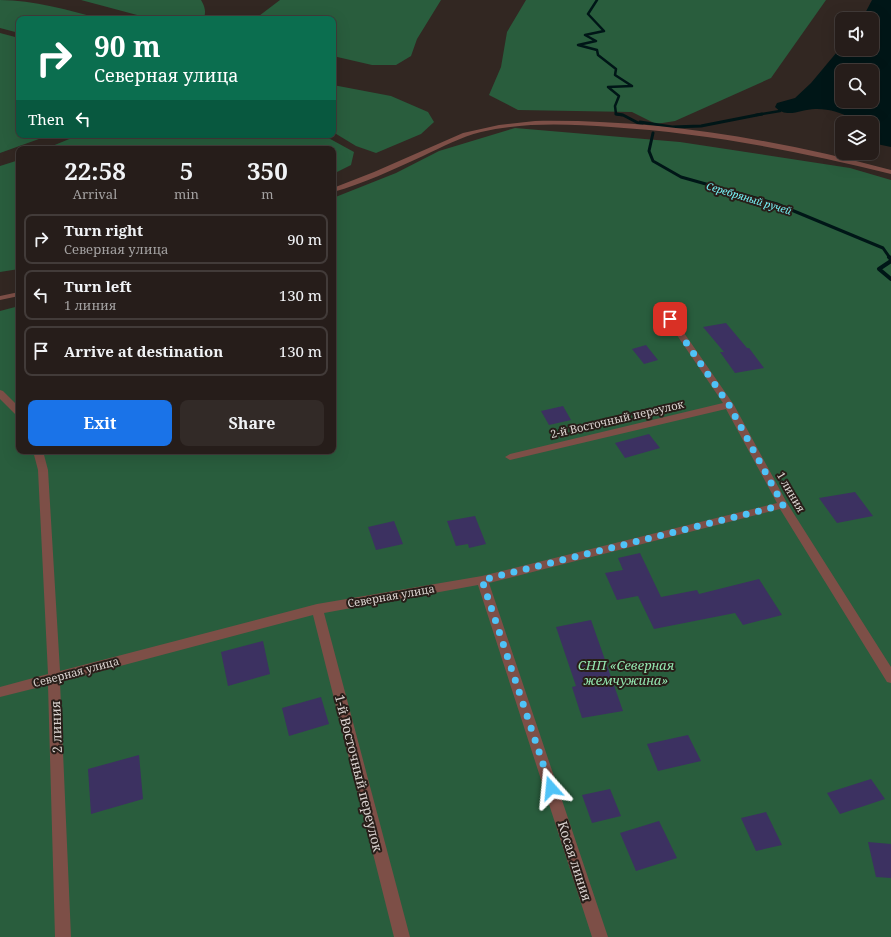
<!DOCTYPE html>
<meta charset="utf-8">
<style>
:root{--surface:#261d1a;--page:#322a27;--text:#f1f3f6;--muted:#a4a2a2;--line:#423b39;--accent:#1a73e8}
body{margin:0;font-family:"Noto Serif",serif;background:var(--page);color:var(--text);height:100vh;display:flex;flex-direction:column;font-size:15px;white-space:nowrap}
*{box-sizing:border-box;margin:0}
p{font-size:13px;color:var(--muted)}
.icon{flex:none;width:22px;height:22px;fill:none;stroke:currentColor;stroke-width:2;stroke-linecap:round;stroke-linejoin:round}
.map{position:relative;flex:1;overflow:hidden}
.side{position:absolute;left:16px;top:146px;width:320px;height:308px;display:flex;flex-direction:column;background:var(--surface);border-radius:8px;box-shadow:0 4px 16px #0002,0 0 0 1px var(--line)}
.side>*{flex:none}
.hud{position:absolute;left:16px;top:16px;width:320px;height:122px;border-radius:8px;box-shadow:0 4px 16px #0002,0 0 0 1px var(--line);background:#0b6e4f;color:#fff;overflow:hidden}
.tools{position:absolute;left:835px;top:12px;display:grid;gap:8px}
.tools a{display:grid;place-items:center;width:44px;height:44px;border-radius:8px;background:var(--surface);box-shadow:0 4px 16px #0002,0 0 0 1px var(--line);font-size:20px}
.pin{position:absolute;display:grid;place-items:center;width:34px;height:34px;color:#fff;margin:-17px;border-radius:8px;box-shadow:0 2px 6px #0006}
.me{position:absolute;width:44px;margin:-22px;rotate:342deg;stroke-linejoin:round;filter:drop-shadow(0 0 3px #0008)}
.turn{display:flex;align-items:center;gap:14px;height:84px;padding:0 12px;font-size:18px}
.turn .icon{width:52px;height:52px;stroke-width:2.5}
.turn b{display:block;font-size:28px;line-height:34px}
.then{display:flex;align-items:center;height:38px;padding:0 12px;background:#0003;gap:8px;font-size:15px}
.eta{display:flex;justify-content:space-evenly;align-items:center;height:68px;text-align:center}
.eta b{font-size:24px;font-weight:700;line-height:28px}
.cta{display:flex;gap:8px;margin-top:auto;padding:8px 12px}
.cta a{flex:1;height:46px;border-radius:8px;background:var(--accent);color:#fff;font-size:16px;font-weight:700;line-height:46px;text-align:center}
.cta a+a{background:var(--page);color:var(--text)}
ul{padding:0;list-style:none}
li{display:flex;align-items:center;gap:12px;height:50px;margin:0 8px 6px;padding:0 4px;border:2px solid var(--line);border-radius:8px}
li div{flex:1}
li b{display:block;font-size:15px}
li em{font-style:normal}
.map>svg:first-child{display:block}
.green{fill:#295d3d}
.water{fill:#001617;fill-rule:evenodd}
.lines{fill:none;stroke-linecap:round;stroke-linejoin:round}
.stream-far2{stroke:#001617;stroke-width:2.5}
.stream-far1{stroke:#001617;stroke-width:3}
.stream{stroke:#001617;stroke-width:4}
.building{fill:#3c3161}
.street{fill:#7d4f47;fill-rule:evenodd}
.route{stroke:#4fc3f7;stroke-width:7;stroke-dasharray:0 12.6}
.labels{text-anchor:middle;stroke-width:4;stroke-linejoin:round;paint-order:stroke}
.far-water-label{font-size:10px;font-style:italic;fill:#78f5fa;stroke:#281e19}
.street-label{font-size:11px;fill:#dad3d0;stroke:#281e19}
.near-park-label{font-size:13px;font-style:italic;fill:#93e6af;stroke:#281e19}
.near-street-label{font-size:13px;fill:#dad3d0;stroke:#281e19}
</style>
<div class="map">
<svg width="891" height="937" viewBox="0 0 891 937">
<rect width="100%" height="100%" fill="#322722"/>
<g class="green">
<path d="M0,0C34,0 68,10 101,19H19V33L0,28Z"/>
<path d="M81,0H201C205,7 206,11 204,19H152Z"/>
<path d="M280,0H441L417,39L411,56L396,65H372L333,56V19H255Z"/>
<path d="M526,0H826L771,78L675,121L656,124L632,112L518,110L489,95L501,67L507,32Z"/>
<path d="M0,33L19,38V135H50L0,153Z"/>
<path d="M333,85L391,96L428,112L434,122L421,134L376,153L356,146L333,132Z"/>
<path d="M515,128L680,142L850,168L891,180V937H0V311L19,306V451H333V198L396,173L439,151Z"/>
<path d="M79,135H323L354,152L351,165L333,174V149H45Z"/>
<path d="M19,160V269L0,272V166Z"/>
</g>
<path class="water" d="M872,0H891V147L872,143V123H853V119C842,113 830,109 817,109C802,108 788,120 775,107L777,103L795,98L811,83L842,46V49H872V19H862ZM842,71H872V101H842Z"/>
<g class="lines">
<g class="stream-far2">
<path d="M597,0L588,14L604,31L585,35L596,41L578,45L597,50L598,55L616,69L615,75L632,86L608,87L619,96L615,106L616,114L622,115"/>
<path d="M756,115L780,111"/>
</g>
<g class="stream-far1">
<path d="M616,114L623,115L642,125"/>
<path d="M640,122L672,127L701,126L762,114"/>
<path d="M653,133L649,151L653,161L681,177L777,204L883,248L890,258"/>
</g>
<g class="stream">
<path d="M889,257L891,259"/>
<path d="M891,261L879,269L891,279"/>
</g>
</g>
<g class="building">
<path d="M726,323L747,348H749L764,368L735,373L720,352H724L703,327Z"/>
<path d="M646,345L658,360L644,364L632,349Z"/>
<path d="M563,406L571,420L549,425L541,411Z"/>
<path d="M649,434L660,448L625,458L615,443Z"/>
<path d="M855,492L873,516L837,523L819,498Z"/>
<path d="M475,516L486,544L469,548L468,544L456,546L447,521Z"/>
<path d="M394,521L403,544L376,550L368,527Z"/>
<path d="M640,553L661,597L697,590L699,594L759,579L782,615L743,625L735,613L654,629L638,596L617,600L605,573L623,570L618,558Z"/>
<path d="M591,620L623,711L582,718L572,687L576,686L556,627Z"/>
<path d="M263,641L270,674L228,686L221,652Z"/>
<path d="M321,697L329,724L289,736L282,708Z"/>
<path d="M688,735L701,761L658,771L647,744Z"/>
<path d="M139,755L143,799L91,814L88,769Z"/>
<path d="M871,779L885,799L840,814L827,793Z"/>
<path d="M610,789L621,816L592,823L582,795Z"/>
<path d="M766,812L782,845L756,851L741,818Z"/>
<path d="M659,821L677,858L636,871L620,833Z"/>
<path d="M868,842L891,844V878L876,877Z"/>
</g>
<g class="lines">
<g class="street">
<path d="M535,121C655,119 776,139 891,170V174C799,151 706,133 611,127C568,124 524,122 481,132C461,137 442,147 423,156C394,169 363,184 333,192V188L374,172L463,133L499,125Z"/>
<path d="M19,292V296L0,300V296Z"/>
<path d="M670,316L673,317L734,405L787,503L891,667V683L887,682L780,509L489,583L608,937H592L478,585L324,613L410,937H394L313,615L60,682L71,937H55L48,685L0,697V687L48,674L38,470L33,451H43L48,470L60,671L317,604L482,576L777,503L726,409L510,460L505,457L510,454L723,403L666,319Z"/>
<path d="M0,390L3,391L19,407V416L16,415L0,399Z"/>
</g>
</g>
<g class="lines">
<path class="route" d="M551,788L482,580L783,505L729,405L670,319"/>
</g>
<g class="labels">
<g class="far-water-label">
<text transform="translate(749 198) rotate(17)" y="4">Серебряный ручей</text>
</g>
<g class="street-label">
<text transform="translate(617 419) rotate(-13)" y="4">2-й Восточный переулок</text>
<text transform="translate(791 492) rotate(60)" y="4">1 линия</text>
<text transform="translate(391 596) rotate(-10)" y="4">Северная улица</text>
<text transform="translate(76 672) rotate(-15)" y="4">Северная улица</text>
</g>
<g class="near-park-label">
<text x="626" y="670">СНП «Северная<tspan x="626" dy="15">жемчужина»</tspan></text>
</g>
<g class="near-street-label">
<text transform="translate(56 727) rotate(-92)" y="5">2 линия</text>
<text transform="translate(359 773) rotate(76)" y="5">1-й Восточный переулок</text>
<text transform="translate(575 861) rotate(72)" y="5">Косая линия</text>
</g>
</g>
</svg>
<div class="tools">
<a><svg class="icon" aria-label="sound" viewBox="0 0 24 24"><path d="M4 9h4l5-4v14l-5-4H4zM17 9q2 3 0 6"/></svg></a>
<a><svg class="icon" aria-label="search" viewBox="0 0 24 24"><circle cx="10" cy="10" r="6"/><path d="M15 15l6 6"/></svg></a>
<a><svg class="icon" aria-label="layers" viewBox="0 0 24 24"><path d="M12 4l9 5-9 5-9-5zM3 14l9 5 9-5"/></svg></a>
</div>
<div class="pin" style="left:670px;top:319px;background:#d93025"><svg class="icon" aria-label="arrive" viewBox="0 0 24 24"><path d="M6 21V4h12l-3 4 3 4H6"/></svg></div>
<svg class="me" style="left:551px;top:788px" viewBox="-20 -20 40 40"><path d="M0-17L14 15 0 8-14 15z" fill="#4fc3f7" stroke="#fff" stroke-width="4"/></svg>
<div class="hud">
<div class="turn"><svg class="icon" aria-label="right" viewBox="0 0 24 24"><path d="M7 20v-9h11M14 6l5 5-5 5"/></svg><div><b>90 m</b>Северная улица</div></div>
<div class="then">Then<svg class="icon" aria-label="left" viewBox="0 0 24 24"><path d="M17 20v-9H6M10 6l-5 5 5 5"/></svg></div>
</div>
<section class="side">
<div class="eta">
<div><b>22:58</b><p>Arrival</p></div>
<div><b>5</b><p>min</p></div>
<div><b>350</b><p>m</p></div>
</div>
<ul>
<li><svg class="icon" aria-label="right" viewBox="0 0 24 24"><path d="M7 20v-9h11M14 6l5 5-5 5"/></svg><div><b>Turn right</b><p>Северная улица</p></div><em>90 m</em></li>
<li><svg class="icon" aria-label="left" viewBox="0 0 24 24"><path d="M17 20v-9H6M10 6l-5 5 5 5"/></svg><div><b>Turn left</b><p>1 линия</p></div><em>130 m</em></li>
<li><svg class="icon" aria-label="arrive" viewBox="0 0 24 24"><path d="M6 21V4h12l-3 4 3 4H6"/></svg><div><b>Arrive at destination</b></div><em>130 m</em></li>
</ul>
<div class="cta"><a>Exit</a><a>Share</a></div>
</section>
</div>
